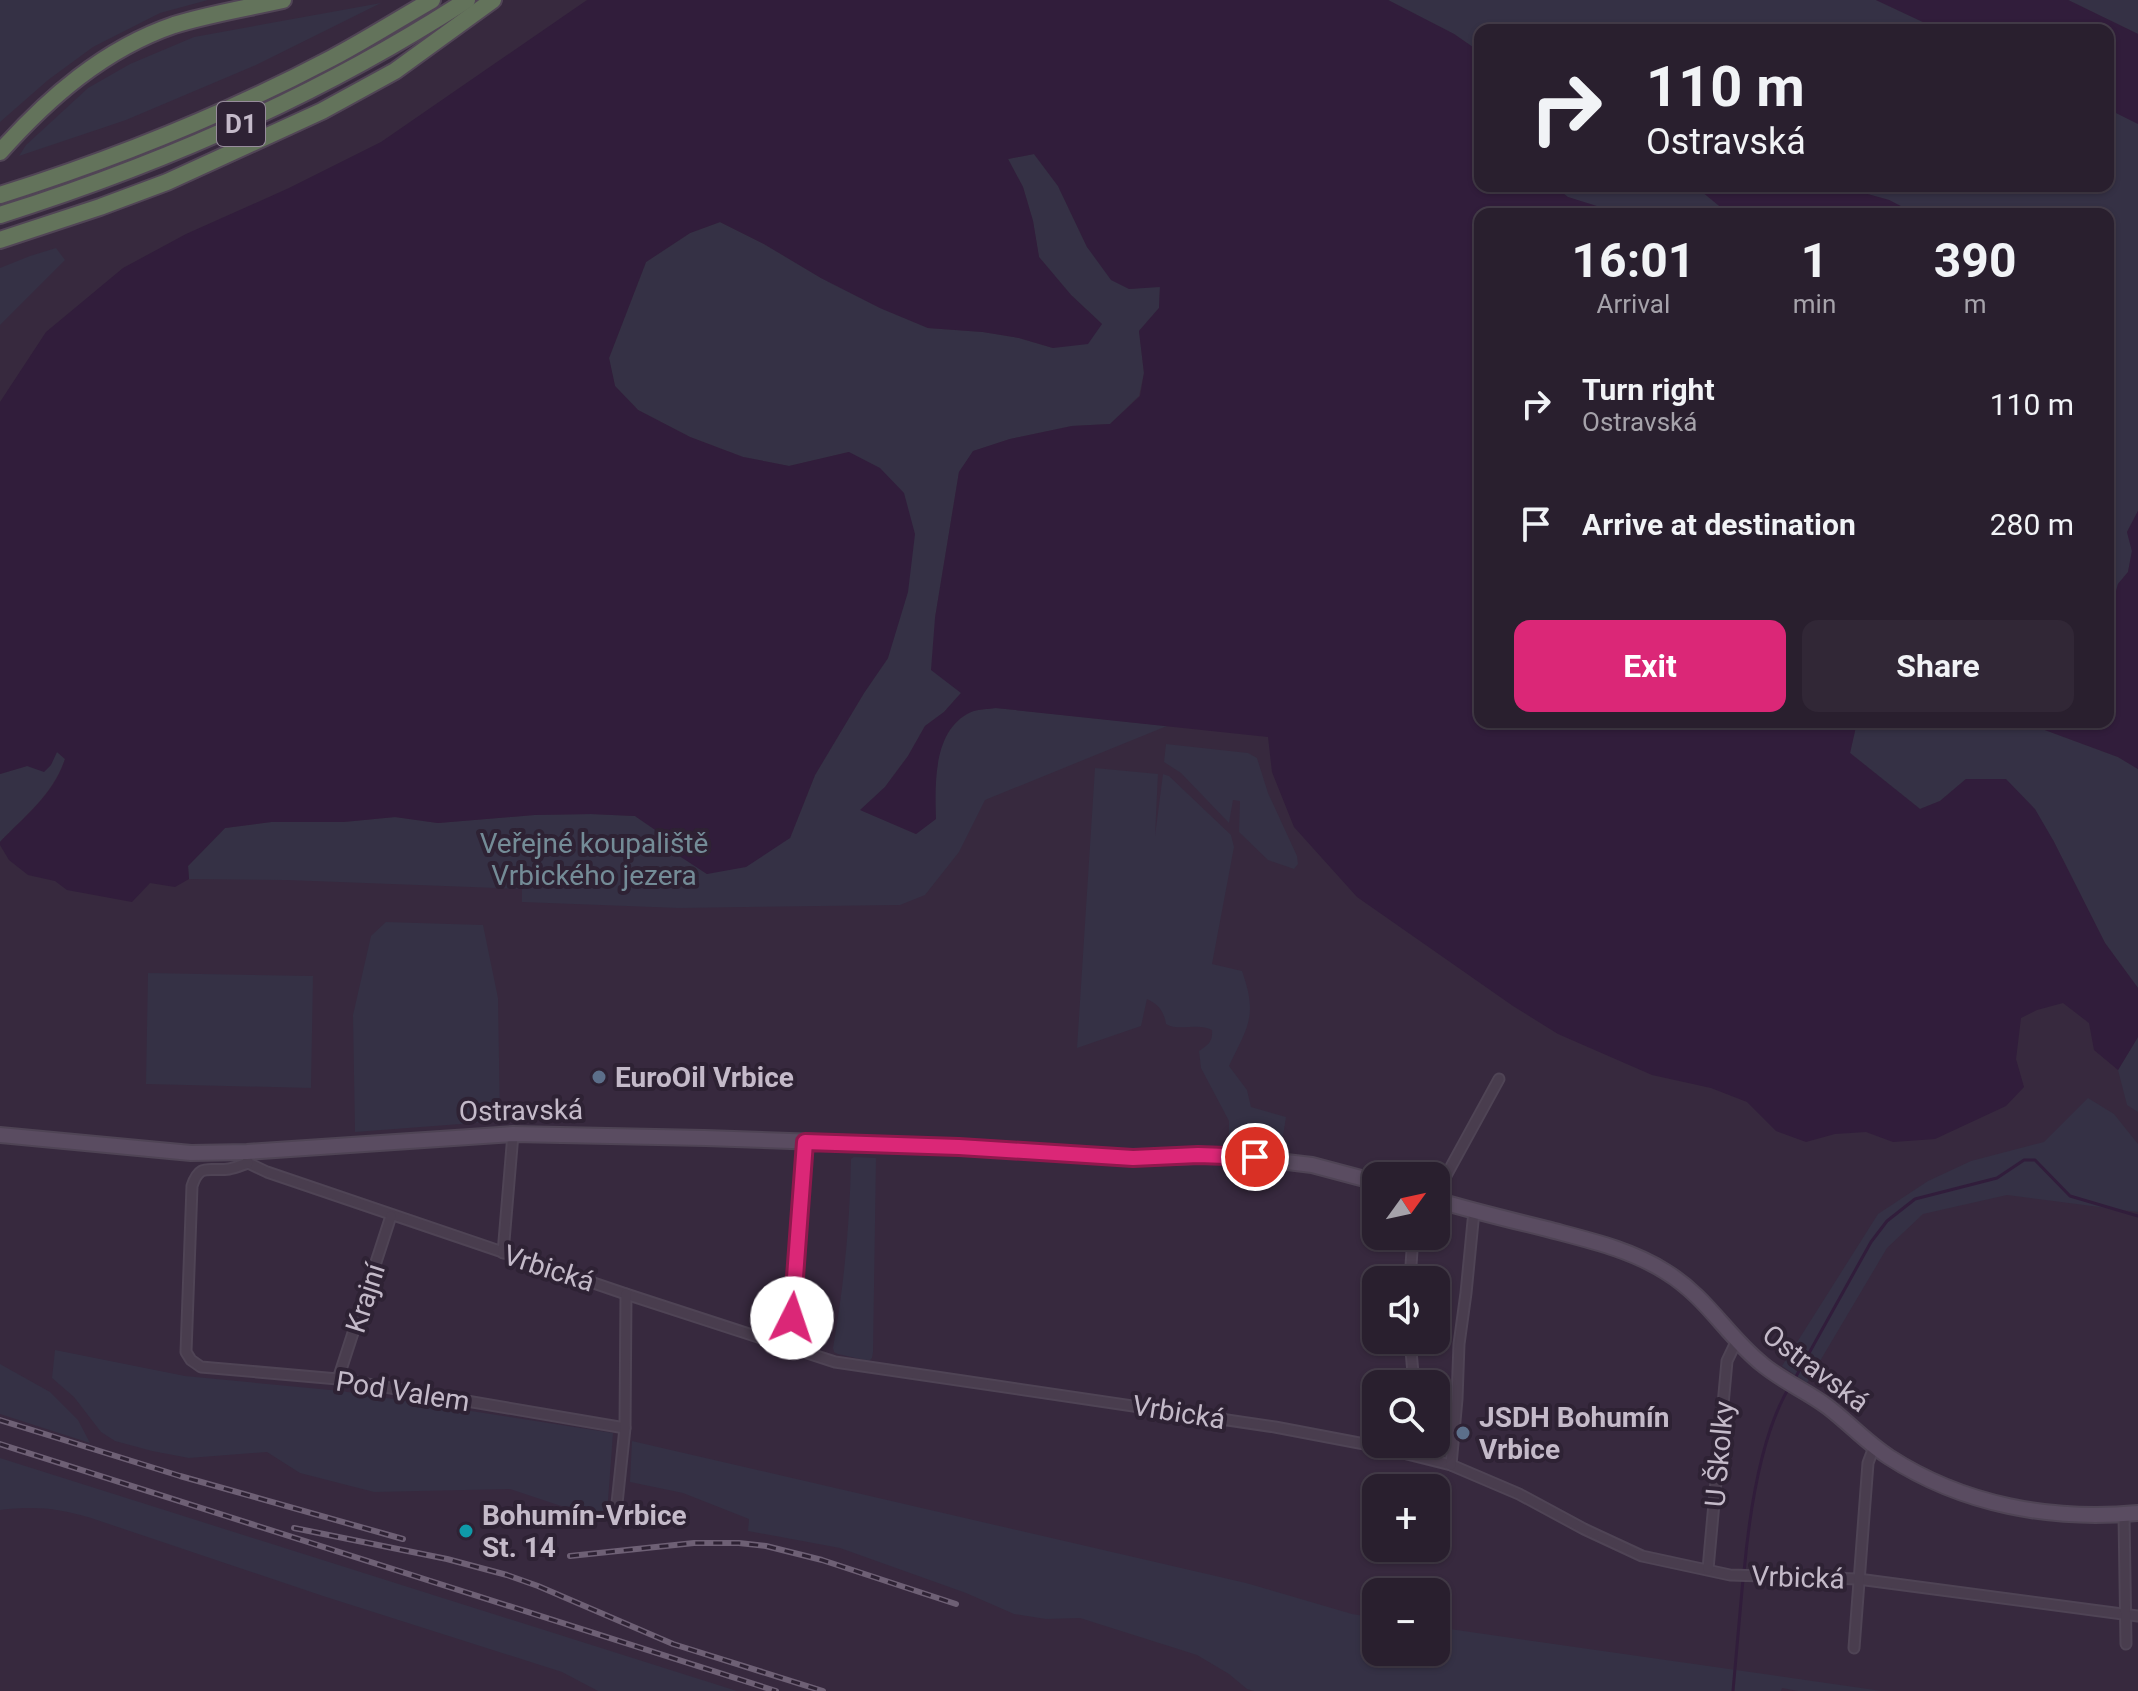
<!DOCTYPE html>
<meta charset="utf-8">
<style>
:root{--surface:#291f2e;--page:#312736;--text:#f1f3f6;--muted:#a5a2aa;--line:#453d4a;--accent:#db2777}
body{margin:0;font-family:Roboto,sans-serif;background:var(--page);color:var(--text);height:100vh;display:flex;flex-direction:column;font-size:30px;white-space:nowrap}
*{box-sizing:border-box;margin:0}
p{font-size:26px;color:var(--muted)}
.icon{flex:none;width:44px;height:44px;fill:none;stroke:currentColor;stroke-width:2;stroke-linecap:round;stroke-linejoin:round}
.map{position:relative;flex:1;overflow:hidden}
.sheet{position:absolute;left:1474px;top:208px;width:640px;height:520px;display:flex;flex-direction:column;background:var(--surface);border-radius:16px;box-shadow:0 2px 6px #0004,0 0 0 2px var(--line)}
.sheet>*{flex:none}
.hud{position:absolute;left:1474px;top:24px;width:640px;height:168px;border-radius:16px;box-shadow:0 2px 6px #0004,0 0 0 2px var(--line);background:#291f2e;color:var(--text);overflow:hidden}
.needle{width:52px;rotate:57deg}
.buttons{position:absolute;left:1362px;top:1162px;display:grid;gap:16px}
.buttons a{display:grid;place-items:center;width:88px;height:88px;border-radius:16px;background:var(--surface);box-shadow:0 2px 6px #0004,0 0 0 2px var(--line);font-size:40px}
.pin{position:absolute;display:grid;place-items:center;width:68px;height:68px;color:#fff;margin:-34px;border:4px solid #fff;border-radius:50%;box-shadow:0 2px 8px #0007}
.me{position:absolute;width:88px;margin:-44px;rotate:4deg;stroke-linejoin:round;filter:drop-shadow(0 0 6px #0008)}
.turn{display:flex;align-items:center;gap:28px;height:168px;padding:0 40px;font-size:36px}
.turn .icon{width:104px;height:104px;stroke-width:2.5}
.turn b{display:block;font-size:56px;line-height:68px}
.eta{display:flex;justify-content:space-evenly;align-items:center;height:136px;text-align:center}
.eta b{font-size:48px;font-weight:700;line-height:56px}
.cta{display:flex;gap:16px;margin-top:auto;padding:16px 40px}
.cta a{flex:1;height:92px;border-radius:16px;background:var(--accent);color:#fff;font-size:32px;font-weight:700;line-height:92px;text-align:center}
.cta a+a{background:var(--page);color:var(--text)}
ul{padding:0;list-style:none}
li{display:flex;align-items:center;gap:24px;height:120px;padding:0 40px}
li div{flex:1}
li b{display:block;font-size:30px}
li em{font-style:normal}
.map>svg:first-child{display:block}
.green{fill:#353145}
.water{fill:#311d3b}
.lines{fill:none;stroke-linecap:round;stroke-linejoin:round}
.stream{stroke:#311d3b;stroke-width:3}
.street-casing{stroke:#4f4455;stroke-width:13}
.secondary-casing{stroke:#4f4455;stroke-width:18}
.highway-casing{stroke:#514556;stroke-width:20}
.street{stroke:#493d4e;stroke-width:9}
.secondary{stroke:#5a4c61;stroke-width:14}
.highway{stroke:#63735b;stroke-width:16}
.rail-casing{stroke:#6e6075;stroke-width:6}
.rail{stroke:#2e2234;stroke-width:3;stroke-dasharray:9;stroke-linecap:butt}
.route-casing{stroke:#8e194d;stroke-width:20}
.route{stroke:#db2777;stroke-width:14}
.service-dot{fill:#5c6f8a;stroke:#2e2234;stroke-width:3}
.culture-dot{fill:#0f9aa8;stroke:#2e2234;stroke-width:3}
.labels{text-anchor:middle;stroke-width:8;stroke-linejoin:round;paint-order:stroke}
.shield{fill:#2e2234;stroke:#978c9c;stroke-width:2}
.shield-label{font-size:26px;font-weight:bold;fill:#c4bac9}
.park-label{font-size:28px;fill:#748c97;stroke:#2e2234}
.poi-label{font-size:28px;font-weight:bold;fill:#c4bac9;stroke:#2e2234;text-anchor:start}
.street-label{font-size:28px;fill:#c4bac9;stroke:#2e2234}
</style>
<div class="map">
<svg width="2138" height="1691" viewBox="0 0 2138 1691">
<rect width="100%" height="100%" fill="#37293e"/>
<g class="green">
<path d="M0,0H208L160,13L93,47L48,80L0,122Z"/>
<path d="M1388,0H1876L1940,30H1480V52L1454,34Z"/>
<path d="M2068,0H2138V34Z"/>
<path d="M381,3L256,65L126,120L19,156L26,145L88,88L130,64L194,37Z"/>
<path d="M2108,109L2138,123V511L2127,532L2132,551L2128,572L2118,584L2111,610H2108V214H1916L1889,200L1839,186H2108Z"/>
<path d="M1034,154L1058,186L1087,247L1129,289L1160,286L1159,308L1139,331L1144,373L1139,396L1110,424L1072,426L1010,439L974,451L959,472L935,618L961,693L944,712L925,726L908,756L885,787L861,810L916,834L935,819C934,783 933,730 971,712C978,709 989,709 996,708L1167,726L985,800L959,852L925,895L900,905L679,908L522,902V889L286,880L189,879L188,866L225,828L271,822H343L395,817L438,823L534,815L591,814L635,816L667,838L681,857L707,874L790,838L815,775L864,693L888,658L849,452L789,466L743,457L690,437L638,410L615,386L609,358L646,262L690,233L720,222L764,244L821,278L880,308L928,328L983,332L1019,338L1053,348L1102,324L1071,295L1039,257L1033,221L1023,187L1008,159Z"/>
<path d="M1554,186H1695L1729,214H1622L1567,197Z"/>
<path d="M56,248L65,260L0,325V268L30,256Z"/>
<path d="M1857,722H2023L2118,757L2138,769V988L2105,943L2053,840L1966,779L1940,801L1920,809L1850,753Z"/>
<path d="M1166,744L1248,753L1257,758L1268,793L1297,856L1298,864L1294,869L1268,860L1239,832L1240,801L1233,800L1229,823L1181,773L1164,762Z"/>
<path d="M57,752L65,759C53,794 25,816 0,842V774L27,766Z"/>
<path d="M1095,768L1158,774L1155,836L1163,774L1169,776L1231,835L1234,847L1212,964L1242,971C1258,1016 1248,1026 1229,1066L1247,1090L1251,1107L1286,1117L1281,1149L1229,1144V1121L1201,1068L1199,1051C1208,1045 1213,1042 1212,1030C1198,1022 1180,1032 1166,1024C1164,1011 1158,1004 1147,999L1141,1026L1077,1048Z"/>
<path d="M386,922L483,925L498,998L500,1121L355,1132L353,1015L371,936Z"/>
<path d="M148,973L313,976L311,1088L146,1084Z"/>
<path d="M2138,1037V1112L2127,1105L2118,1070Z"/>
<path d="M2088,1098L2114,1114L2138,1144V1212L2007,1195L1923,1214L1887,1248L1807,1383L1782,1366L1878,1214L1928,1181L1971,1161L2044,1142Z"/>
<path d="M854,1157L876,1158L873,1352L872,1358L869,1361L838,1354L834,1352L833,1348C844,1285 850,1223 851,1159Z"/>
<path d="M55,1350L185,1376L341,1391L613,1433L607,1514L561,1506L510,1489L374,1492L300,1473L267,1452L189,1458L152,1451L115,1441L101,1432L74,1397L52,1378Z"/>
<path d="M0,1364L50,1392L78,1420L90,1443L0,1414Z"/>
<path d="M632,1441L1246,1583L1352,1614L1376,1618V1652H1436V1627L1882,1691H1798L1782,1688L1781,1691H1254L1247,1689L1229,1674L1197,1655L1080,1618L1046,1619L1014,1614L966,1593L840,1548L748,1531L749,1519L683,1493L630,1482Z"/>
<path d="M0,1458L737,1691H598L562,1672L323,1596L91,1518C56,1508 37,1506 0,1510Z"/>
</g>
<g class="water">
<path d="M587,0H1388L1454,34L1480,52V186H1554L1568,197L1622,214H1480V722H1857L1850,753L1920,809L1940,801L1966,779H2006L2035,809L2053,840L2105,943L2138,988V1037L2118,1070L2094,1050L2089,1023L2063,1003L2037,1010L2021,1018L2016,1059L2024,1087L2006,1106L1935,1139L1893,1142L1866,1132L1835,1134L1806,1142L1776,1131L1747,1102L1711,1088L1652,1075L1558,1034L1513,1006L1357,897L1294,827L1272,772L1268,737L996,708C989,709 978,709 971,712C933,729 935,783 936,819L916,834L860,810L885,787L908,756L925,726L944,712L961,693L931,670L935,618L959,472L973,451L1010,439L1072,426L1110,424L1140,396L1144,373L1139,331L1159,308L1160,287L1129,289L1111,280L1087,247L1058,186L1034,154L1008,159L1023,187L1033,221L1039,257L1071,295L1102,324L1088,344L1053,348L1019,338L983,332L928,328L880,308L821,278L764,244L720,222L690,233L646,262L609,358L615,386L638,410L690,437L743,457L789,466L849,452L880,468L904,493L915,534L908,592L888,658L864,693L815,775L790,838L746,867L707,874L681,857L667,838L635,816L591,814L534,815L438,823L395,817L343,822H271L225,828L188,866L189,879L175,887L150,883L132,902L67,890L55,881L28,875L9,860L0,845V842C25,816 54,794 65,759L57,752L51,765L44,772L27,766L0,774V402L46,332L123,268L186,234L289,188L381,142Z"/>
<path d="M1876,0H2068L2138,34V124L2108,109V30H1940Z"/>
<path d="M1695,186H1839L1889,200L1916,214H1729Z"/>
<path d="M2138,511V769L2118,757L2023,722H2108V610H2111L2118,584L2128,572L2132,551L2127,532Z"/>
</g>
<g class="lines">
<g class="stream">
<path d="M1794,1380L1871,1242L1887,1221L1915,1199L1997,1178L2024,1160H2035L2070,1196L2138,1216"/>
<path d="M1744,1572C1749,1517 1761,1433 1790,1386"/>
<path d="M1733,1691L1743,1579"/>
</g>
<g class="street-casing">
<g id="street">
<path d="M247,1152L248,1163L267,1172L626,1294L835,1362L1275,1427L1375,1446L1451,1465L1519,1494L1584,1529L1642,1556L1730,1575L1858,1579L2138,1616"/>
<path d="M248,1163C242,1165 235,1168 229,1169C209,1172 200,1162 192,1186L186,1352L191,1360L201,1367L338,1379L625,1428"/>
<path d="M1436,1194L1499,1079"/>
<path d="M503,1253L513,1134"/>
<path d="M1410,1280L1413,1236"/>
<path d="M1410,1340L1414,1384"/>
<path d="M790,1347L805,1142"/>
<path d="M338,1379L391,1216"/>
<path d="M1451,1465L1457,1399L1459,1344L1466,1293L1474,1211"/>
<path d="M2124,1515L2126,1644"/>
<path d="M615,1522L625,1428L626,1294"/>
<path d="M1708,1569L1727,1361L1737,1340"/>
<path d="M1854,1648L1868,1463L1874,1447"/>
</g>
</g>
<g class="secondary-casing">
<g id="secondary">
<path d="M0,1135L191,1153L247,1152L513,1134L705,1138L959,1147L1133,1158L1227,1155L1312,1165L1376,1182"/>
<path d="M1436,1200C1473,1211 1510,1220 1547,1229C1588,1240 1630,1249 1666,1272C1708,1298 1726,1335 1762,1364C1782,1381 1807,1391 1828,1407C1849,1423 1867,1443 1889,1457C1963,1505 2051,1521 2138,1513"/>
</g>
</g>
<g class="highway-casing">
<g id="highway">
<path d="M0,152C48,98 104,49 174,25C209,14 247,8 283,0"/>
<path d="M0,195C114,159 226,114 332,58C366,40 399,19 432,0"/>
<path d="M0,215C165,163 322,94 467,0"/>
<path d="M0,240L100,207L167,182L322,111L395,71L493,0"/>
</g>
</g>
<use href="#street" class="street"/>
<use href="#secondary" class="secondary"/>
<use href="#highway" class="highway"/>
<g class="rail-casing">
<g id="rail">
<path d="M0,1420L180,1476L403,1539"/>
<path d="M0,1444L776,1691"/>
<path d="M294,1528L447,1559L507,1575L538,1586L673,1644L823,1691"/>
<path d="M570,1556L694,1543H739L766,1546L822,1560L956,1604"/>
</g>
</g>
<use href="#rail" class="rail"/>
</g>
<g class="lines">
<g class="route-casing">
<path id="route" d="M792,1318L805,1142L959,1147L1133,1158L1198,1155L1255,1157"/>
</g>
<use href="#route" class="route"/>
</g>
<g class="service-dot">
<circle cx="599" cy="1077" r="8"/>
<circle cx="1463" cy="1433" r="8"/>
</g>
<circle class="culture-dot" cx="466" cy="1531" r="8"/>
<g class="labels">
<rect class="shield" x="217" y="102" width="48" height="44" rx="6"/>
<g class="shield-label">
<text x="241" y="133">D1</text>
</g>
<g class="park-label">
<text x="594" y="853">Veřejné koupaliště<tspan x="594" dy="32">Vrbického jezera</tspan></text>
</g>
<g class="poi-label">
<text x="615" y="1087">EuroOil Vrbice</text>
<text x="1479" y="1427">JSDH Bohumín<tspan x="1479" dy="32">Vrbice</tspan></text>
<text x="482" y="1525">Bohumín-Vrbice<tspan x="482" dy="32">St. 14</tspan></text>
</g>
<g class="street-label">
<text transform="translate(521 1110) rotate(-1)" y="10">Ostravská</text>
<text transform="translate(549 1268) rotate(18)" y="10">Vrbická</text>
<text transform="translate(365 1298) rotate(-72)" y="10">Krajní</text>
<text transform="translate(1816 1368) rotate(37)" y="10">Ostravská</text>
<text transform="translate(403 1391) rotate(9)" y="10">Pod Valem</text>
<text transform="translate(1179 1412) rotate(9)" y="10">Vrbická</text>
<text transform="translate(1719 1454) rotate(-85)" y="10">U Školky</text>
<text transform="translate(1798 1577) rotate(2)" y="10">Vrbická</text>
</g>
</g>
</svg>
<div class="buttons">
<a><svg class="needle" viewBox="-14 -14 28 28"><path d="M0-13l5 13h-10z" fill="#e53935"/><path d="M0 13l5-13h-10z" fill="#a5a2aa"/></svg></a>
<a><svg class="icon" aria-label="sound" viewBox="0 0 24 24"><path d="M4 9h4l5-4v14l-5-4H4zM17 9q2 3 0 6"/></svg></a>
<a><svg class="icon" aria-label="search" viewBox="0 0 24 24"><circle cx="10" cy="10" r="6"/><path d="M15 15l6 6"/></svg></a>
<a>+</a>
<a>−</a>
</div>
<div class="pin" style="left:1255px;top:1157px;background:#d93025"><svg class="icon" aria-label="arrive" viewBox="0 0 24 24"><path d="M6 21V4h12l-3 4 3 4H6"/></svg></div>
<svg class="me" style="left:792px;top:1318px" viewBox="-20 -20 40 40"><circle r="19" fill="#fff"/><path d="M0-13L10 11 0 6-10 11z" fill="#db2777"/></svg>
<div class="hud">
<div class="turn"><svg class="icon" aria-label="right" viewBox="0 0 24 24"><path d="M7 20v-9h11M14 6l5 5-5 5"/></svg><div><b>110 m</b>Ostravská</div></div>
</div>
<section class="sheet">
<div class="eta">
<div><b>16:01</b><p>Arrival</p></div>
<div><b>1</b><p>min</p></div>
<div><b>390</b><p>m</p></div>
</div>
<ul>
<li><svg class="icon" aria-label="right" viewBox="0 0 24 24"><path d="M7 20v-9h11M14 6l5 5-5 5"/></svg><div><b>Turn right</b><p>Ostravská</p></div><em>110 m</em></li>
<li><svg class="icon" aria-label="arrive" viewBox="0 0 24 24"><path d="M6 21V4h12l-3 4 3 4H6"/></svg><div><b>Arrive at destination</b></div><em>280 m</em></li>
</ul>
<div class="cta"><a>Exit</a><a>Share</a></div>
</section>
</div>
